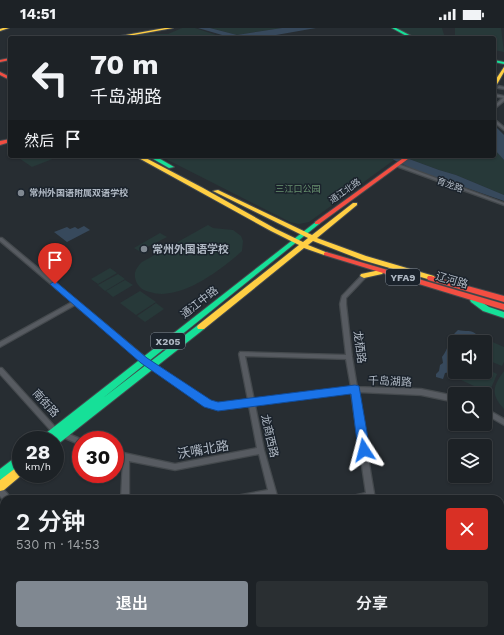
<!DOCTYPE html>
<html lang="zh">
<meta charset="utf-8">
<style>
:root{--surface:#1d2226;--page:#2a2f32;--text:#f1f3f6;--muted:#a0a4a7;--line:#3b3f43;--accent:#808891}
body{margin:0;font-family:"Work Sans","Noto Sans SC",sans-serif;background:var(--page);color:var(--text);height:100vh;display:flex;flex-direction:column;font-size:15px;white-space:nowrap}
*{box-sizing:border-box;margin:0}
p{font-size:13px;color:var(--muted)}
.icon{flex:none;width:22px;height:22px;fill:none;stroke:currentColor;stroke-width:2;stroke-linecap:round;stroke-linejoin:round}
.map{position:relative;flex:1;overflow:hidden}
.details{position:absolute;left:0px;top:467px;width:504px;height:140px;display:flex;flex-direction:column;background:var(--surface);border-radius:12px 12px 0 0;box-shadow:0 1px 3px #0004,0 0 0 1px var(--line)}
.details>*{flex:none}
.banner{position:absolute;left:8px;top:8px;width:488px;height:122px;border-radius:4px;box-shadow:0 1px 3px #0004,0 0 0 1px var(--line);background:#1d2226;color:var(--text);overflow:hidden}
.controls{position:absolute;left:448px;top:307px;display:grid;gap:8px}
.controls a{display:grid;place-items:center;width:44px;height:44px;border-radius:4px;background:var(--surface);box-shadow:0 1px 3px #0004,0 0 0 1px var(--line);font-size:20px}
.speed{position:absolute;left:12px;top:403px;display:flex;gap:8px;font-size:20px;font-weight:700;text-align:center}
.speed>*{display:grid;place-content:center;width:52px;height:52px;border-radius:50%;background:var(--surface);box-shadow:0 1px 3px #0004,0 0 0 1px var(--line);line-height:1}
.speed small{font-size:10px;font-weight:400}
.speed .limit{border:6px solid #d22;background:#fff;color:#111}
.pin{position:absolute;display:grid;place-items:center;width:34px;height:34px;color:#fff;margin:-41px -17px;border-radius:50% 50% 50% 0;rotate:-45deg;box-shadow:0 0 4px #0007}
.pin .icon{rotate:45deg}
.me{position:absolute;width:44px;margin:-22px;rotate:351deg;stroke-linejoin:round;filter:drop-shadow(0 0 3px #0008)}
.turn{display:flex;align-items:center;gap:14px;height:84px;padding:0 16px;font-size:18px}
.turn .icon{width:52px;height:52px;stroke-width:2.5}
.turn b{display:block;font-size:28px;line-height:34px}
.then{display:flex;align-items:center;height:38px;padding:0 16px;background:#0003;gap:8px;font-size:15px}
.round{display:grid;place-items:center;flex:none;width:42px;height:42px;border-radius:4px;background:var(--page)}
.summary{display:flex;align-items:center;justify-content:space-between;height:68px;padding:0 16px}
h1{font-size:24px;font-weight:600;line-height:30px}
.cta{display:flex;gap:8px;margin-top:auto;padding:8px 16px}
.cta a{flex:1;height:46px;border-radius:4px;background:var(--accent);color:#fff;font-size:16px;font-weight:600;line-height:46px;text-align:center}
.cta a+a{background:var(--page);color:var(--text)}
.status{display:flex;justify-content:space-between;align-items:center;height:28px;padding:0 20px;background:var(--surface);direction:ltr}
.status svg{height:11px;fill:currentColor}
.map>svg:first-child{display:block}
.green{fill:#273939}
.water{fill:#37495c}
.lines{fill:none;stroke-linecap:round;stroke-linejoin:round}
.street-casing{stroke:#44494d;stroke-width:2.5}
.fast-casing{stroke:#44494d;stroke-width:2}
.slow-casing{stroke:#44494d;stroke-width:2}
.jam-casing{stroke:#44494d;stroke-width:2}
.street{fill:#575b61;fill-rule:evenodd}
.fast{fill:#16e098;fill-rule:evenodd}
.slow{fill:#ffcf43;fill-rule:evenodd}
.jam{fill:#f24e42;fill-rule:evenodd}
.route{fill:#1a73e8;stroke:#114b97}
.poi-dot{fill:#808891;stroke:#1b232c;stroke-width:1.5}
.labels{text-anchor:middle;stroke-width:3;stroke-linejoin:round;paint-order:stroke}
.far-street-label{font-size:9px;fill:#b0b9c4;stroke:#1b232c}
.far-park-label{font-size:9px;fill:#699370;stroke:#1b232c}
.far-poi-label{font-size:9px;font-weight:bold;fill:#b0b9c4;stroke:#1b232c;text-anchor:start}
.shield{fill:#1b232c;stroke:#838c96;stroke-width:1}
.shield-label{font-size:10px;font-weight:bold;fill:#b0b9c4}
.poi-label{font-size:11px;font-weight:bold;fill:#b0b9c4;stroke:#1b232c;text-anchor:start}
.street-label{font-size:11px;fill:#b0b9c4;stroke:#1b232c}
.near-street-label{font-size:13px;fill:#b0b9c4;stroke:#1b232c}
</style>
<div class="status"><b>14:51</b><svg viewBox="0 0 49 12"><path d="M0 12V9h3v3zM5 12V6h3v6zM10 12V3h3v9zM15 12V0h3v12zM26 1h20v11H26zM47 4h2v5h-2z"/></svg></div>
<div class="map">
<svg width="504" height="607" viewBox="0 0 504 607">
<rect width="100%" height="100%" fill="#272d32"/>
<g class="green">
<path d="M182,0H195L222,9L129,10L133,6H168Z"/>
<path d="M210,0H282L237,7Z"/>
<path d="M397,0H442L445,10H416Z"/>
<path d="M455,0H501L504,24L494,22V10L457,8H455Z"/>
<path d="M494,121L504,132V167L456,147L439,142L401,128H494Z"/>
<path d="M16,128H60L32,139Z"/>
<path d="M160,128H389L394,132L309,194L299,196L290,194Z"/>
<path d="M208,197L213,200L233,202L241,208L243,213L242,223C221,242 179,274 150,264C144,263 138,259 136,253C133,245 136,240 142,234Z"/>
<path d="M160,205L167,209L139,223L134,220Z"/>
<path d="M110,240L117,245L98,256L91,251Z"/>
<path d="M118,246L125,251L105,263L98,257Z"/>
<path d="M125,252L133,257L113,269L106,263Z"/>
<path d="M140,263L156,274L136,287L128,281L130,279L128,281L120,275Z"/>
<path d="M156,275L164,281L145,294L137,288Z"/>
<path d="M481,309L504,319V334L502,338L485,331V314H479Z"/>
<path d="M485,340L497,346L489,365L459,351L462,344H485Z"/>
<path d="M504,343V381C490,366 493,358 504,343Z"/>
<path d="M0,481L4,486V603H88L91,607H0Z"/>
</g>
<g class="water">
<path d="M198,0H210L237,7L282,0H316L259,10H226L229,9Z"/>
<path d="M494,97L504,107V132L494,121Z"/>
<path d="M389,128H401L439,142L456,147L504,167V173L415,142L394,132Z"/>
<path d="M84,198L90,202L67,214L54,204L67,199L70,201L75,199L78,201Z"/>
<path d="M458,302C465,304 472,301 477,307L474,310H462L460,314H455L454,331L451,334L449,340L450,344L445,345L443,351L436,349V346L439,343L440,337L443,335L442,329C449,321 448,310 458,302Z"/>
</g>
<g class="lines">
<g class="street-casing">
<g id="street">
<path d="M499,58L504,59V61L498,60V59Z"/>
<path d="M494,66L504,68V70L494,68Z"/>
<path d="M503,70H504V73L494,81V78Z"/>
<path d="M494,91L504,99V102L494,94Z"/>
<path d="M396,136H398L504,175V177L396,138Z"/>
<path d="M0,210H2L146,330L210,374L218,376L248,372L239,326L240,324L346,327L340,276L342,268L362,247H366V249L346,270V276L352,329L357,359L421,361L455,368V374L421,367L357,364L375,471H351L352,468L366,465L351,364L255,377L264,422L278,471H270V469L259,471H237L238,468L241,467L268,462L259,426L175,442L129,433V471H121L123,431L115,429V423L175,436L257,420L249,378L218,382L206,378L142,334L75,277L0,319V314L72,274L0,213ZM245,328L346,331L351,359L254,372Z"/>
<path d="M0,340H2L57,401L83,412H81V417L53,405L0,346Z"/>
<path d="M485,380L504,391V397L485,386Z"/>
<path d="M0,460C4,461 9,467 11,471H4V473L0,468Z"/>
<path d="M504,571V581L500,583V573Z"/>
<path d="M500,601L503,604L504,607H494L492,603H500Z"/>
<path d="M107,603H116L118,607H109Z"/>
<rect x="121" y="603" width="8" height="4"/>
<path d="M332,603H340L341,607H333Z"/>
<path d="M406,603H415L416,607H407Z"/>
<path d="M471,603H481L479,607H469Z"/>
</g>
</g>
<g class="fast-casing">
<g id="fast">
<path d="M392,0H396L415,10H410Z"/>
<path d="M494,32L504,34V36L494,34Z"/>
<path d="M148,128H155L174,139L169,140Z"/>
<path d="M317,193L320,195L319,196L103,370L198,297H204L205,299L204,301L58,416L55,417V412H39L41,409Z"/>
<path d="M474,269L489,279L504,284V290L483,283L471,274L470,272Z"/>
<path d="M21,425V436L4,450L0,452V441Z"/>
</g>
</g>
<g class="slow-casing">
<g id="slow">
<path d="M3,0H9L0,3V1Z"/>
<path d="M165,0H173L117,10H109Z"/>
<path d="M504,39V44L496,58L494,59V54Z"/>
<path d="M135,128H142L203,160L276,201L303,214L308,210L213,163L218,162L312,207L353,175H357V177L317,210L366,228L434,248L435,250L431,252L362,232L313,213L308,217L328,225V227H324L304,220L204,301H198L197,299L198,297L299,217L271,203Z"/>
<path d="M380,242H382L384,244L382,246L364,250L360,248L361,246Z"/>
<path d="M21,436V446H23L4,462L0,463V452Z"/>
</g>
</g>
<g class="jam-casing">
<g id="jam">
<path d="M10,30V32L0,34V32Z"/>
<path d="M0,44L10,49V52L0,47Z"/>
<path d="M10,111V114L0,117V113Z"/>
<path d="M406,128H412L319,196H315V194Z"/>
<path d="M326,224L504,276V282L324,227V225Z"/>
<path d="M428,248H431L504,268V274L428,252L427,250Z"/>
</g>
</g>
<use href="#street" class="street"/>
<use href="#fast" class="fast"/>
<use href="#slow" class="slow"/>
<use href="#jam" class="jam"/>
</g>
<path class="route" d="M55,253L147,330L211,372L218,374L355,357L359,358L370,422L368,426L364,427L360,426L358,422L351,366L218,383L204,379L141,335L52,258L50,256Z"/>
<g class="poi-dot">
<circle cx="21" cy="165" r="4"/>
<circle cx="144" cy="221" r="4"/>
</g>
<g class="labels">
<g class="far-street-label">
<text transform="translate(450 157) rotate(20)" y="3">育龙路</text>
<text transform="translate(345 163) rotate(-35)" y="3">通江北路</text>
</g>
<g class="far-park-label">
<text x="298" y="164">三江口公园</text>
</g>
<g class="far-poi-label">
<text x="29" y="168">常州外国语附属双语学校</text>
</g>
<g class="shield">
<rect x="386" y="241" width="34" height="16" rx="3"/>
<rect x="151" y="305" width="34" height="16" rx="3"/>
</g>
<g class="shield-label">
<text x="403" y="253">YFA9</text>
<text x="168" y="317">X205</text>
</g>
<g class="poi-label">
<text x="152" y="225">常州外国语学校</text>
</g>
<g class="street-label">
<text transform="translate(452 252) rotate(16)" y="4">辽河路</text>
<text transform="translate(199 274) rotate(-38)" y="4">通江中路</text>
<text transform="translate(360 319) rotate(82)" y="4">龙栖路</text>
<text transform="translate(390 353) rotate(2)" y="4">千岛湖路</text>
<text transform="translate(46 375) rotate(48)" y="4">南街路</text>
<text transform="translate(270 408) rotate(77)" y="4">龙商西路</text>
</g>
<g class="near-street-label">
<text transform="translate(203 421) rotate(-10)" y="5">沃嘴北路</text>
</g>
</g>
</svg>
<div class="controls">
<a><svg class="icon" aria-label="sound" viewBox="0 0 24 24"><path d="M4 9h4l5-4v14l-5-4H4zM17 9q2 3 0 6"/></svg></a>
<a><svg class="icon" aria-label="search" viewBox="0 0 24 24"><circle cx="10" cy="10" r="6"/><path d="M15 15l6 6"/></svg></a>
<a><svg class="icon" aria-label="layers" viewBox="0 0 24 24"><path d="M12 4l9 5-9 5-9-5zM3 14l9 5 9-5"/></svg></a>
</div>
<div class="speed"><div>28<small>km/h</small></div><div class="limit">30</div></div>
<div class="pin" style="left:55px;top:256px;background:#d93025"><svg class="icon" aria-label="arrive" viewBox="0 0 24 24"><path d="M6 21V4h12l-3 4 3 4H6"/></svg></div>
<svg class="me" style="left:364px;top:422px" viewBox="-20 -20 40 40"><path d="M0-17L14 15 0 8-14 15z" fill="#1a73e8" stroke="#fff" stroke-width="4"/></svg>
<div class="banner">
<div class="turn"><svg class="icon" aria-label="left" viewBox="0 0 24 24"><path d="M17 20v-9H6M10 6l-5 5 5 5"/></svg><div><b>70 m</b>千岛湖路</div></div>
<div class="then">然后<svg class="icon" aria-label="arrive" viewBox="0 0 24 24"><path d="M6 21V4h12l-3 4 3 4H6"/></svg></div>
</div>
<section class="details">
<div class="summary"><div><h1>2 分钟</h1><p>530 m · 14:53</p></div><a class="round" style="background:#d93025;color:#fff"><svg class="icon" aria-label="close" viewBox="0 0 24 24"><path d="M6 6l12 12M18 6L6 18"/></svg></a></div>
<div class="cta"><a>退出</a><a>分享</a></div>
</section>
</div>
